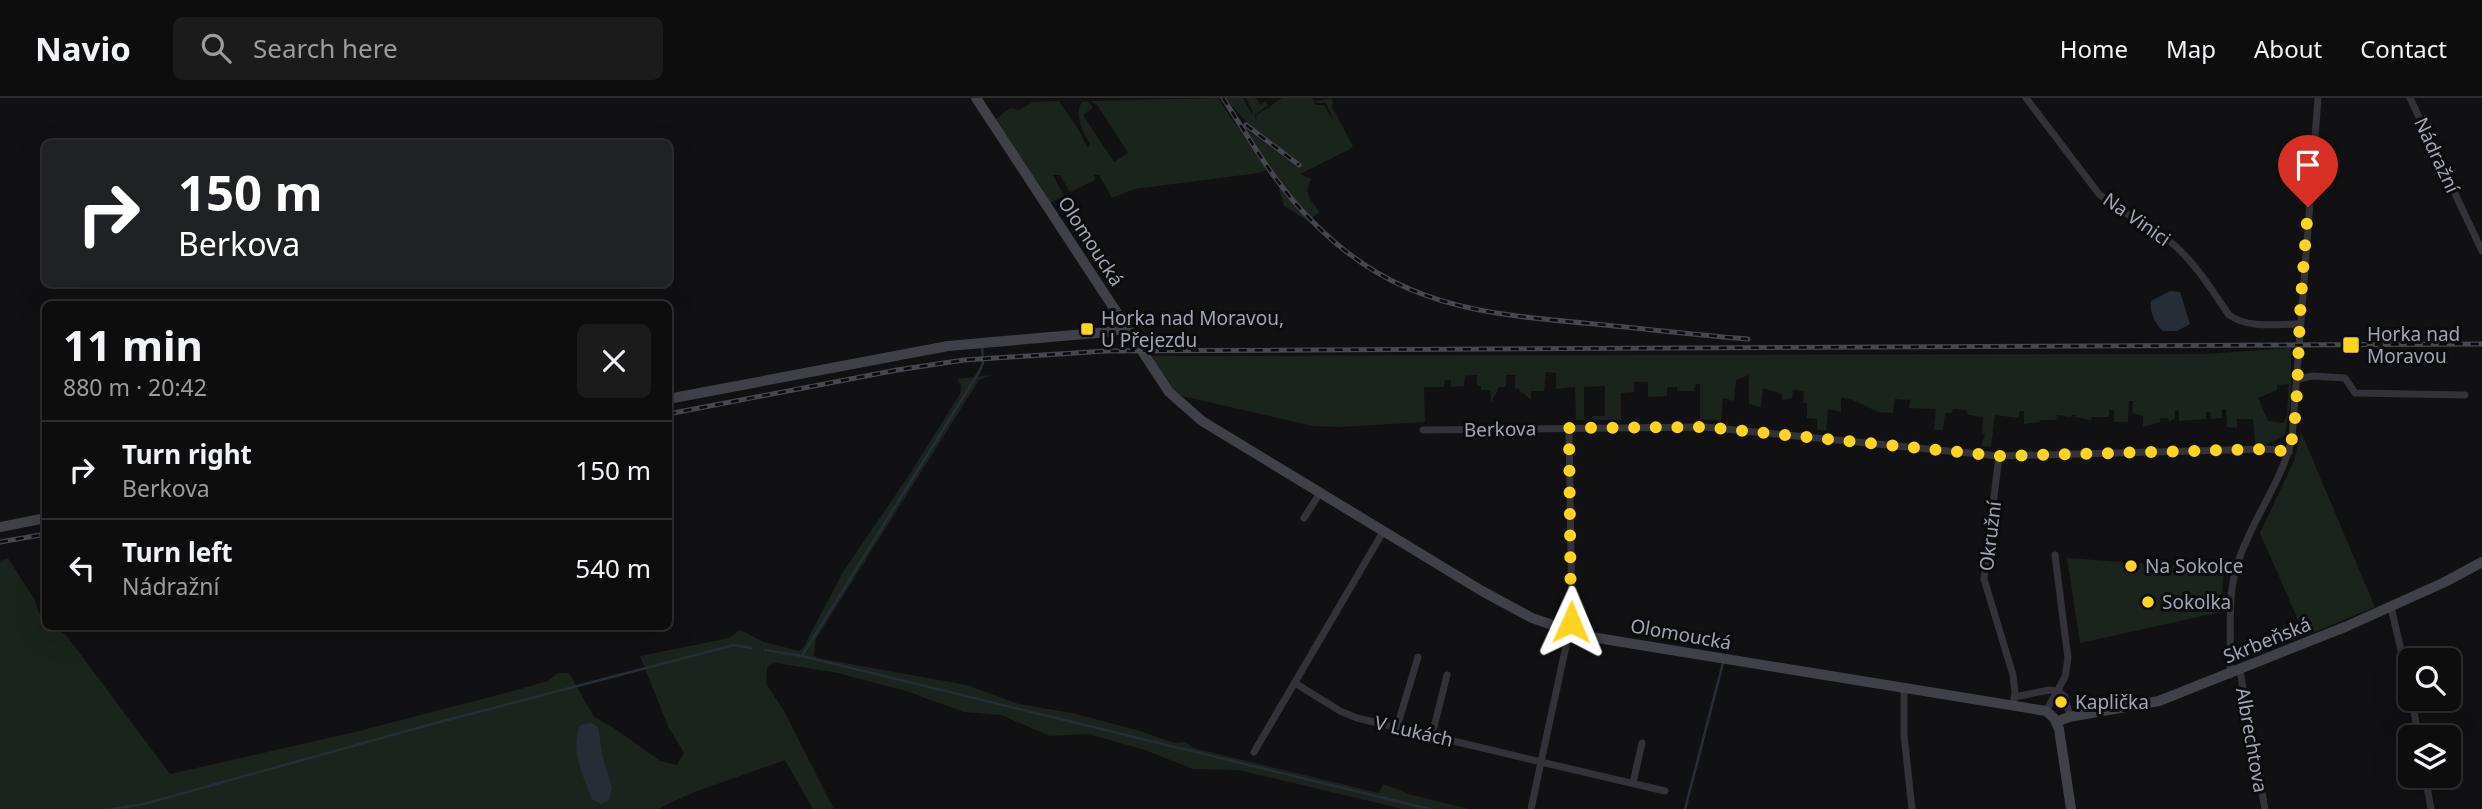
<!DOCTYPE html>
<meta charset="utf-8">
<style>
:root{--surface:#0d0d0e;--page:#1b1b1c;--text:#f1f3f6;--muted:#9a9c9e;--line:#2d2d2e}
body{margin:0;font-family:"Noto Sans",sans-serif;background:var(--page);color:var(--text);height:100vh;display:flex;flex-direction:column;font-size:26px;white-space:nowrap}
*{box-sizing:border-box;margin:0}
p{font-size:23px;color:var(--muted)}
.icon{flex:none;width:38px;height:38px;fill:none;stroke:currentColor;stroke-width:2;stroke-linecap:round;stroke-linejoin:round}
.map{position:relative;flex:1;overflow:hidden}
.side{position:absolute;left:42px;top:203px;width:630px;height:329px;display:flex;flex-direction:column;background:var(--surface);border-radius:10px;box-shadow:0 7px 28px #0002,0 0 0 2px var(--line)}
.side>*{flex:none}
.banner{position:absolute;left:42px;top:42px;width:630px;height:147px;border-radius:10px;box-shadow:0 7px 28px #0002,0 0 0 2px var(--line);background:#202124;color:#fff;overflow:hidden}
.controls{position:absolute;left:2398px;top:550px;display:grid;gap:14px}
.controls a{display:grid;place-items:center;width:63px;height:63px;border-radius:10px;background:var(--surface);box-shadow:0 7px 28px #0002,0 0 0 2px var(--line);font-size:35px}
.pin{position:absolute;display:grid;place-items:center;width:60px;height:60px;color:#fff;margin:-72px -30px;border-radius:50% 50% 50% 0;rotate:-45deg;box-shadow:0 0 7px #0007}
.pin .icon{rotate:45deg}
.me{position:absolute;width:77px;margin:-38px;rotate:1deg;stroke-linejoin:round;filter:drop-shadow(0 0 5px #0008)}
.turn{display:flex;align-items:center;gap:24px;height:147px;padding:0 21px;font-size:32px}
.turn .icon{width:91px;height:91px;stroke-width:2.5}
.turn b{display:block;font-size:49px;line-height:60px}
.round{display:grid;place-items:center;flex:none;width:74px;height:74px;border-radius:10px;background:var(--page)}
.overview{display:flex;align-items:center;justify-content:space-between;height:119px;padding:0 21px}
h1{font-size:42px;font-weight:700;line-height:52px}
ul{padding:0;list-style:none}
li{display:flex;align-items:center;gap:21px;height:98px;padding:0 21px;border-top:2px solid var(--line)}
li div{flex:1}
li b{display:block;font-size:26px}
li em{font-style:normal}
header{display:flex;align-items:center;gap:42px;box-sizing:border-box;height:98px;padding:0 35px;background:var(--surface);border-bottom:2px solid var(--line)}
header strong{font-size:33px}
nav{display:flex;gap:38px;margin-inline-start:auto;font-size:24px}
.search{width:490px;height:63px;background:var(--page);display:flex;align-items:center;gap:18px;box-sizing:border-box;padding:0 24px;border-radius:10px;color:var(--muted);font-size:26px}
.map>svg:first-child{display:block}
.green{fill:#1b231d;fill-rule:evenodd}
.water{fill:#272d37}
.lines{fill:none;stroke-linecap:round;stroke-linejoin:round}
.stream{stroke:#272d37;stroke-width:2.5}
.street{stroke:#323238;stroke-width:7}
.secondary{stroke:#404048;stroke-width:10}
.rail-casing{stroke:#47474f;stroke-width:5}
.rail{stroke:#0c0c0e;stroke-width:2.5;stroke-dasharray:8;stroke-linecap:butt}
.route{stroke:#fed51e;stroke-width:12;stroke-dasharray:0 21.6}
.poi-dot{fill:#fed51e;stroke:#0c0c0e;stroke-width:2.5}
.labels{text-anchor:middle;stroke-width:6;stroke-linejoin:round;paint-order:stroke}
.street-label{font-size:19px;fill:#a1a4b4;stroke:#0c0c0e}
.poi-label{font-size:19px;fill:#a1a4b4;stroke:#0c0c0e;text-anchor:start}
</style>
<header>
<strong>Navio</strong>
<div class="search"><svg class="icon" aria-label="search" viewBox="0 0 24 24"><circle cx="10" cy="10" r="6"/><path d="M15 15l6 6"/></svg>Search here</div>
<nav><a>Home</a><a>Map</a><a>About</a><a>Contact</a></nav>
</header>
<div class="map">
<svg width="2482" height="711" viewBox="0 0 2482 711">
<rect width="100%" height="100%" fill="#111113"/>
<g class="green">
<path d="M1218,0L1243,38L1234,22L1237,21L1251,35L1297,69L1299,66L1253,31L1225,0H1243L1251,15L1253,14L1246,0H1256L1260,7L1265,3L1268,7L1255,17L1257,25L1256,17L1269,9L1270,10V8L1282,0H1312L1316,7H1324L1334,24L1326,5H1317L1313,0L1317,3L1331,0L1333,3L1332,9L1353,48L1350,51L1300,76L1312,81C1302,93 1311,103 1320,114L1308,123L1284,108L1278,87L1281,84L1265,63L1263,65L1266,72L1259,75L1134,91L1112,100L1099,77H1094L1095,82L1070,94L1060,77H1053L1064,98L1050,105L996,21L1010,10L1019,12L1033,4L1059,3L1077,29L1088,50L1090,47C1083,32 1073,18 1082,4L1088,3L1093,10L1083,17L1114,64L1128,55L1098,8L1091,3Z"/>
<path d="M2291,250V299L2285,337L2266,347L2255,346L2253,321H2237V330L2227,329L2226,311H2222V320L2211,321L2210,314H2206V321L2179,323V313L2175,312V320L2169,324L2168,320H2160V324L2143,329V318L2132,315L2133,303H2129L2128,324H2114V312H2109V319H2092L2091,322L2075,319V317H2071V319L2057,317L2056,322H2041L2040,324L2024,326V313H2019V320L1995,317L1991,349L1981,348L1985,336L1982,335L1983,319L1968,317L1967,312L1953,311L1952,315H1945L1943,332H1934L1936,311L1909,310L1910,302L1895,301L1893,315L1878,314L1851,301L1841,300V314L1828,311L1826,333L1817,332V321L1807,320V305H1803L1804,293L1793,292L1792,300L1782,302V296L1763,290L1761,309L1749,306V277L1736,282L1734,303L1723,300L1721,323L1700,321V286H1695L1694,293H1677V289H1667V298L1648,299V284H1634V294L1621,295V322H1593L1592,318H1605V288L1584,289V322H1576L1575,289L1556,291V275L1546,274L1544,293H1531V302L1523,295L1520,294L1519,290L1515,291V277H1506V289H1499L1491,305L1490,292H1481V288H1477V277L1465,278L1464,288L1451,289V282H1445L1444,289H1424L1425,324L1339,329L1313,328L1182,298L1174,292L1150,258L2204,256ZM2289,286L2287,318L2283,325L2268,323L2258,300L2277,292V287Z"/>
<path d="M992,277L979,282L816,541L814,557L817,560L967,587L1019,606L1072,615L1137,632L1175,645L1186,644L1193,650L1379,695L1383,686L1412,697L1469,711H1403L1238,672L1193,671L1145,652L1088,636L1050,638L1001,617L964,614L906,593L838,575L776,565L770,567L767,571L766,585L784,613L834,711H813L785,662L692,695L658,711H0V463L8,460L35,502L38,513L45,523L46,528L52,529L66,537L170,676L355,634L513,593L548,583L558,575H569L594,619L614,630L660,663L677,667L684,655L668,628L640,558L729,540L740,532L764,544L799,553L803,550L843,474L909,377L960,296L961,287L957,281Z"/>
<path d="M2301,334L2375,509L2305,538L2260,435L2294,363Z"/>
<path d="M2067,460L2224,471L2221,514L2080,545Z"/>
</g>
<g class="water">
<path d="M2170,193L2180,194L2190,226L2177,233H2163C2155,227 2149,212 2151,203Z"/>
<path d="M591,625L598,629L603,661L612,689L609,702L601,706L592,701C583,678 570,652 580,627Z"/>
</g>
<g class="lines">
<g class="stream">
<path d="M765,552L802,558L1429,711"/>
<path d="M802,558L979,274L983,265L982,249"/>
<path d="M112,711L144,706L432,626L734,547L752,550"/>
<path d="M1685,711L1723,565"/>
</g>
<g class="street">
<path d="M2026,0L2099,96C2119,115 2146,124 2167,141C2193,161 2211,191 2229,217C2249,231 2276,226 2300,226"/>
<path d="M2410,0L2482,153"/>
<path d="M2298,281L2312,278L2345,280L2355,295L2465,297"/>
<path d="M1569,330L1572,520L1541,664L1665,693"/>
<path d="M1423,332L1705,329L1999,358L2267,351L2289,354"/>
<path d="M1999,358L1984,481L2013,577L2015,595L2013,607"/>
<path d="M1304,420L1320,395"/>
<path d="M2391,509L2410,591"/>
<path d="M2240,573L2265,711"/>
<path d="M2230,577C2232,540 2226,498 2238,464C2252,421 2282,384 2292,340L2318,0"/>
<path d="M1295,585L1340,613L1357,620L1541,664L1531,711"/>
<path d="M1904,591V637L1912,711"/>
<path d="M2058,593L2065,599L2070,619"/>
<path d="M2015,599L2049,592L2058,593"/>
<path d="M2412,600L2418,639"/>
<path d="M2046,613L2065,579L2068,560L2055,457"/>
<path d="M1397,629L1418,559"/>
<path d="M1432,637L1447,577"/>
<path d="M1254,654L1383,434"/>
<path d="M2425,677L2431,711"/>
<path d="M1633,685L1642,645"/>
</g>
<g class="secondary">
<path d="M976,0L1169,294L1202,323L1482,493L1532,520L1585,538L2046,613L2054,620L2059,631L2071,711"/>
<path d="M668,301L948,248L1108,234L1126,230"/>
<path d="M0,429L46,420"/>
<path d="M2056,624L2069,619L2159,603L2345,529L2445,484L2482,464"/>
</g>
<g class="rail-casing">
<g id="rail">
<path d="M1223,0C1251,43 1276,88 1313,124C1397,209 1483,216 1595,226C1646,231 1697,237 1748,241"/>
<path d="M1246,27L1299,67"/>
<path d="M668,316L897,272L964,262L1106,253L2482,246"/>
<path d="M0,444L46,436"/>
</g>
</g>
<use href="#rail" class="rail"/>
</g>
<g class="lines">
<path class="route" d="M1571,524L1569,330L1705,329L1999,358L2267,351L2289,354C2298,319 2297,281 2299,245C2300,200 2305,154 2308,109"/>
</g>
<g class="poi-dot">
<rect x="1080" y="224" width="14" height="14" rx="3.5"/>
<rect x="2342" y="238" width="18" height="18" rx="3.5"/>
<circle cx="2131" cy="468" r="7"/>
<circle cx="2148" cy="504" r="7"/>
<circle cx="2061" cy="604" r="7"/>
</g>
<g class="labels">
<g class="street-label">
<text transform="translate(2437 57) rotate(65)" y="7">Nádražní</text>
<text transform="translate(2137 121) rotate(35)" y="7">Na Vinici</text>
<text transform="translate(1091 143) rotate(57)" y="7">Olomoucká</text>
<text transform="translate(1500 331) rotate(-1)" y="7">Berkova</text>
<text transform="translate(1990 438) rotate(-83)" y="7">Okružní</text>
<text transform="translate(1681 536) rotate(10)" y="7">Olomoucká</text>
<text transform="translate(2267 542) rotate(-22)" y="7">Skrbeňská</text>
<text transform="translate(1414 633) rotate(13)" y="7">V Lukách</text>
<text transform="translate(2252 642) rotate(80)" y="7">Albrechtova</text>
</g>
<g class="poi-label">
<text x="1101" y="227">Horka nad Moravou,<tspan x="1101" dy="22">U Přejezdu</tspan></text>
<text x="2367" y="243">Horka nad<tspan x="2367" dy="22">Moravou</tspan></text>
<text x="2145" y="475">Na Sokolce</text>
<text x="2162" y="511">Sokolka</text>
<text x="2075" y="611">Kaplička</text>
</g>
</g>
</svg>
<div class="controls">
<a><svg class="icon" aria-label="search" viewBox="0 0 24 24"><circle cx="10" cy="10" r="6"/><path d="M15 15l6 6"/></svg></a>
<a><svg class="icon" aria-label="layers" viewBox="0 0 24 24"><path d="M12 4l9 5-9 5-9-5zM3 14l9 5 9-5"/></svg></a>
</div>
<div class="pin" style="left:2308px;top:109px;background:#d93025"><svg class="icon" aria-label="arrive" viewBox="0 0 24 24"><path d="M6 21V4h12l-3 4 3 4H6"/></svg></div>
<svg class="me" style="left:1571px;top:524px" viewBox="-20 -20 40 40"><path d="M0-17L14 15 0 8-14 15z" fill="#fed51e" stroke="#fff" stroke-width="4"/></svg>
<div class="banner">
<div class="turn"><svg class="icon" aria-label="right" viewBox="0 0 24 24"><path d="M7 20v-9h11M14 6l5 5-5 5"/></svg><div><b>150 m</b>Berkova</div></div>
</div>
<section class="side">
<div class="overview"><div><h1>11 min</h1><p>880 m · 20:42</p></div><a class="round"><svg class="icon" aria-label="close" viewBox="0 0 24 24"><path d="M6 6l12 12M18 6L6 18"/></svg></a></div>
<ul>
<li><svg class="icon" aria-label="right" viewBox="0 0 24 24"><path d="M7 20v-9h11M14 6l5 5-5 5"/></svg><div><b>Turn right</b><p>Berkova</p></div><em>150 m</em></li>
<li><svg class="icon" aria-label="left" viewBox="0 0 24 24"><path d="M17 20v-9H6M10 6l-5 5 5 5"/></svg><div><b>Turn left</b><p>Nádražní</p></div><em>540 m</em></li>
</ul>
</section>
</div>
